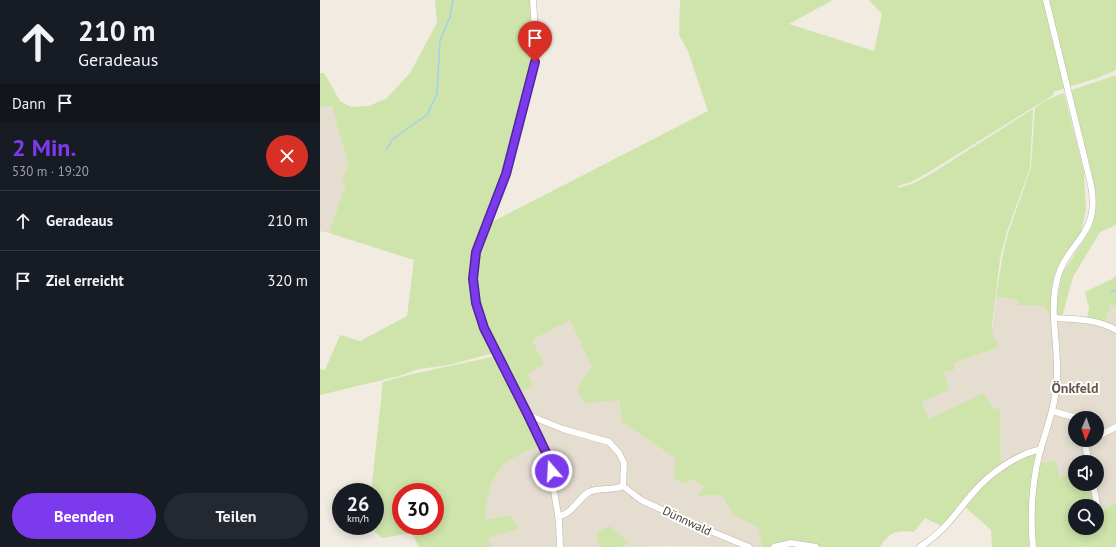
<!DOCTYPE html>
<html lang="de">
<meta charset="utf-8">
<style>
:root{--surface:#171b24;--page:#242831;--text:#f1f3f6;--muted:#9ea1a6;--line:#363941;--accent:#7c3aed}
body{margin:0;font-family:"PT Sans",sans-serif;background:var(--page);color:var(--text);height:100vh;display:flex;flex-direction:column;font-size:15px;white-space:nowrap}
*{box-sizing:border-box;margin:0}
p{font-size:13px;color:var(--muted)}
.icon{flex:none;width:22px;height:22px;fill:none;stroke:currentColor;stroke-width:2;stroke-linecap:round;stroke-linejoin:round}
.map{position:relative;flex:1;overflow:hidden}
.panel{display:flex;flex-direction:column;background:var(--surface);width:320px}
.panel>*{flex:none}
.top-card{background:#171b24;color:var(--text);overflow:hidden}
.needle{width:26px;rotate:182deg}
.tools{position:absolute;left:748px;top:411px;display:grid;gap:8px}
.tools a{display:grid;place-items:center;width:36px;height:36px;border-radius:50%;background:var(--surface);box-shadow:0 2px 10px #0003;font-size:20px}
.speed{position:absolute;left:12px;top:483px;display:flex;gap:8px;font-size:20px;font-weight:700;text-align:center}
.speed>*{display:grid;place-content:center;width:52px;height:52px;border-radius:50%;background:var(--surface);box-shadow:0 2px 10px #0003;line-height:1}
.speed small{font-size:10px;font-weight:400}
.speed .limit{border:6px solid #d22;background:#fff;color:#111}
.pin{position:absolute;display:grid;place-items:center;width:34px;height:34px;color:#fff;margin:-41px -17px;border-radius:50% 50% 50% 0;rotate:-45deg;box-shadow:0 0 4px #0007}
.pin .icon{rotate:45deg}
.me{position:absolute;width:44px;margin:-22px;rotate:341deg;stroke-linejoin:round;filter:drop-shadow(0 0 3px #0008)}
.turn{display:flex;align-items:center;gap:14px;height:84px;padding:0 12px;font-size:18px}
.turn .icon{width:52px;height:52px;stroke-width:2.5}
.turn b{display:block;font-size:28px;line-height:34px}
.then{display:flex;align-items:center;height:38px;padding:0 12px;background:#0003;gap:8px;font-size:15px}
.round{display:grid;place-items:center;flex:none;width:42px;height:42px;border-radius:21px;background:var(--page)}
.headline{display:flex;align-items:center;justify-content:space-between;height:68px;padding:0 12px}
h1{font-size:24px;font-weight:600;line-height:30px;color:var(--accent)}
.primary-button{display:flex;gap:8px;margin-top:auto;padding:8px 12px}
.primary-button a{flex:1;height:46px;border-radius:24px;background:var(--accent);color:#fff;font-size:16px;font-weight:600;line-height:46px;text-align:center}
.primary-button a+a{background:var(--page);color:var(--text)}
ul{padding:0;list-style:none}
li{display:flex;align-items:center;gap:12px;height:60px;padding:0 12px;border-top:1px solid var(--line)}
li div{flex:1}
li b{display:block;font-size:15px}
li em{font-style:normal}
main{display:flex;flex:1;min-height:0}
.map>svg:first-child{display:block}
.residential{fill:#e4ddd0;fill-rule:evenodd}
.green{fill:#cee4ab;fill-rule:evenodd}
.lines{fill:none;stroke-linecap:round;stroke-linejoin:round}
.stream{stroke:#9fd1ed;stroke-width:1.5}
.minor-casing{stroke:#beb5a8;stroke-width:7}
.minor{stroke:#fff;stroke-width:6}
.route-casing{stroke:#51269a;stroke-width:10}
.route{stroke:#7c3aed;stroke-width:7}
.labels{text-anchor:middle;stroke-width:4;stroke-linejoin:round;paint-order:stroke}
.street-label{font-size:12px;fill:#423b33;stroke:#fff}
.quarter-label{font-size:14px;font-weight:bold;fill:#64594b;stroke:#fff}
</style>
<main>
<section class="panel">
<div class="top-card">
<div class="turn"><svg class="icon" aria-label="ahead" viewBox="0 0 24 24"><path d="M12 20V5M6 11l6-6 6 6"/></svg><div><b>210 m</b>Geradeaus</div></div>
<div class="then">Dann<svg class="icon" aria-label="arrive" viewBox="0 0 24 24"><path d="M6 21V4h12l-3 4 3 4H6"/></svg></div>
</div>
<div class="headline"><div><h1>2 Min.</h1><p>530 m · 19:20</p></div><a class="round" style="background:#d93025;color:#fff"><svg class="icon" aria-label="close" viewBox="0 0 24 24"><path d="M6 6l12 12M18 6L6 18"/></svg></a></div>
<ul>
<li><svg class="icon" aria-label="ahead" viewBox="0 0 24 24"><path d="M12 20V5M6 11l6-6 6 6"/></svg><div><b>Geradeaus</b></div><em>210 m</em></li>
<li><svg class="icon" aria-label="arrive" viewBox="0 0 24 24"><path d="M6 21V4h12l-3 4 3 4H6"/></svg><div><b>Ziel erreicht</b></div><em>320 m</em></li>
</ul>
<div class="primary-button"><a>Beenden</a><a>Teilen</a></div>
</section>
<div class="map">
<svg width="796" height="547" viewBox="0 0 796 547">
<rect width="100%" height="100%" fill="#f1ebe2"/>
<g class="residential">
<path d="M12,106L28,164L22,181L25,187L9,233L0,231V107Z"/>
<path d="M676,297L698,300L699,305L724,306L730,316L785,322L790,304L796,307V503L777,513V506H775L769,484H777V462H755V472L739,477L718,464L681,468L680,408L609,419L602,402L629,390L624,371L634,363L678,347L672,333ZM755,418H777V440H755Z"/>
<path d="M250,320L272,367L257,389L299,400L302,422L356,459L370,479L384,486L379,496L402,495L414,516L438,527L442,547L347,546L302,547L309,543L277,532L279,547H171L167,538L199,529L165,520L166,498L177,471L199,453L220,446L199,393L207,374L216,369L211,340Z"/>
</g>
<g class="green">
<path d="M115,0H210L214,42L210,76L185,170L154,252L150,272L151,280L173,353L129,365L99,369L79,376L0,395V369L5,370L20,335L40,341L87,316L94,260L9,233L25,187L22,181L28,164L12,106L0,107V73H4L20,101L31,107L49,106L67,98L90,73L117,23Z"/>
<path d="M360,0H513L469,24L554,51L562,14L549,0H724L745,88L733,92V95L609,172L591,182L577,186L578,188L592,184L611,174L713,109L710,168L687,231L680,259L672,325L673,335L679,347L634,363V370L624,372L629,390L602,402L609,419L664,393L673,409L680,408L681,467L662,481L625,528L605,518L594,532C577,530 569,532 560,547H442L438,527L414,516L402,495L378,496L384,486L370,479L366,483L354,479L356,459L302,422L299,400L265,403L257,389L272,367L250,320L212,340L224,364L208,374L213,386L199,393C175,350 147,304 157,254C159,244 166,233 170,223L388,111L368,51L359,35Z"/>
<path d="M727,0H796V70L778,78L748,87Z"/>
<path d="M796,75V225L780,232L753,277L742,317H737V302L742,274L772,227L776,205L775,192L749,91Z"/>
<path d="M744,93L764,171L766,210L761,232L734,276L730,316L724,306L698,305V300L676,297L682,259L688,233L711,168L715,108L724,101Z"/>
<path d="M796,275V307L790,304L785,322L767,318L769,308L765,292L794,278Z"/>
<path d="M176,356L220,446C178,460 168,476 165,520L191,515L199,529L168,538L171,547H99L92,533L62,538L48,526H55V492H51L63,382C100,371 138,365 176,356ZM81,492H115V526H81Z"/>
<path d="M719,450L712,547H672L671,530L644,506C665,483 688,460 719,450Z"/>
<path d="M736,461L739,477L755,472V484H769L775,506H755V528H777V513L796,503V547H714V492L718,464Z"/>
<path d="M290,526L309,543L302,547H279L277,532Z"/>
</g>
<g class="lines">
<g class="stream">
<path d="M67,149L72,140L81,133L107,115L117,94L120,40L130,17L133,0"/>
<path d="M791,291H796"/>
</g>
<g class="minor-casing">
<g id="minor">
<path d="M213,0L216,49L212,78L186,174L156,252L153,279L155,303L164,328L229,461L239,521L240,547"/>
<path d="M734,318C756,319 777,319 796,330"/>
<path d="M732,411L757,418"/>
<path d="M208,415L243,429L289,442L299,453L304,463L303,486L321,500L364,520L429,547"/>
<path d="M777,437L796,427"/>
<path d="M764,441L769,462"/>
<path d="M773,484L778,509"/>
<path d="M238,516C251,516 258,498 269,492C280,487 292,491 303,486"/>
<path d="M454,547L471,543L496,547"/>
<path d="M600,547C625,531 634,515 652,494C669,474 695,455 721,449"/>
<path d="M713,547C710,515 712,482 720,451C726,430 734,411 736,389C741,354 729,319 736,284C745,240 781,239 771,185L726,0"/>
</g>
</g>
<use href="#minor" class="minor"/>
</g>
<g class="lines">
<g class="route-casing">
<path id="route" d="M215,62L186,174L156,252L153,279L156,303L164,328L208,415L230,461L232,471"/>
</g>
<use href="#route" class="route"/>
</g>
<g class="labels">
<g class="street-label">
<text transform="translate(367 521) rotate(25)" y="4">Dünnwald</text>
</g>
<g class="quarter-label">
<text x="755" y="393">Önkfeld</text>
</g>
</g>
</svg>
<div class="tools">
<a><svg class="needle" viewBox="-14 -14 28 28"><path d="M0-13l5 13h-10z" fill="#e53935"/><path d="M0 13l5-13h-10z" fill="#9ea1a6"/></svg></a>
<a><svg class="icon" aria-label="sound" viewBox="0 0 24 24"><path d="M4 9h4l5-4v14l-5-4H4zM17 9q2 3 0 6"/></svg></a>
<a><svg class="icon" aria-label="search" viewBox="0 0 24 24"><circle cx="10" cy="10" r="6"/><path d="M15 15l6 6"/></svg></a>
</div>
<div class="speed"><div>26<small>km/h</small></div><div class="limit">30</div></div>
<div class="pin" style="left:215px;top:62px;background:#d93025"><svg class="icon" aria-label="arrive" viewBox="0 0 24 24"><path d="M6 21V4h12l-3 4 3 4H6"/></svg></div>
<svg class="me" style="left:232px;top:471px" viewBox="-20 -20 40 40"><circle r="17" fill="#7c3aed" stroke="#fff" stroke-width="3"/><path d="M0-11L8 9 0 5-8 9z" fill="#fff"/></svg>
</div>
</main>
